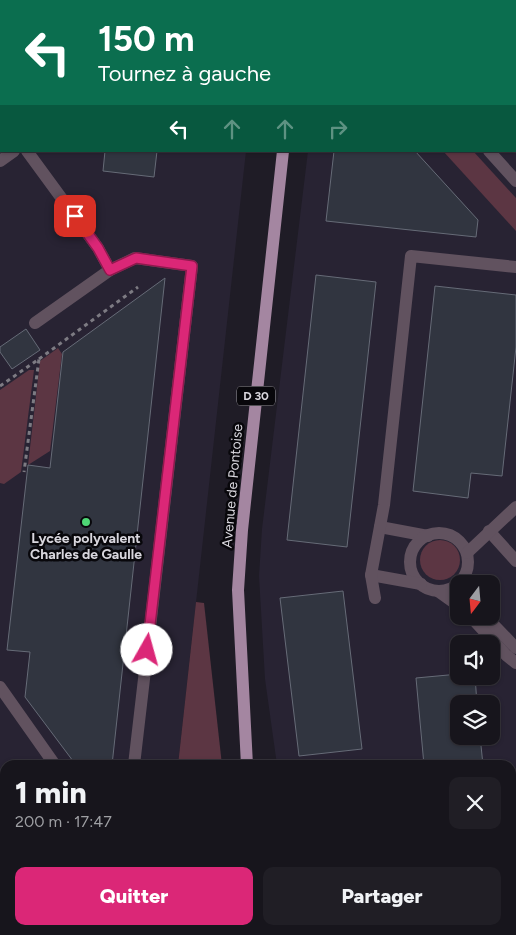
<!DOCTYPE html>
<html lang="fr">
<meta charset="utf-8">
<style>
:root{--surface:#17151c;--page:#201e25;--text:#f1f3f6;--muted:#9e9fa3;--line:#36343b;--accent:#db2777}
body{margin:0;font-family:Figtree,sans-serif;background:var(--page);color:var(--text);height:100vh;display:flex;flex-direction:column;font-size:19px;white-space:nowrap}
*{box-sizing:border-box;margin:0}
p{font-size:16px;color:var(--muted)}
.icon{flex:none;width:28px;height:28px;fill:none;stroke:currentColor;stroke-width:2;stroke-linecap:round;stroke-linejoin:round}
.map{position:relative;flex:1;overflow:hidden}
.sheet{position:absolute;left:0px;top:760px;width:516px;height:175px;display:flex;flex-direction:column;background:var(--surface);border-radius:15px 15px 0 0;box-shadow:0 1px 4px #0004,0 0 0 1px var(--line)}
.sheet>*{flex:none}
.top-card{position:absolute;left:0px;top:0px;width:516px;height:152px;box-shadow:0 1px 4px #0004,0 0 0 1px var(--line);background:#0b6e4f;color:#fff;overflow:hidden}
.needle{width:32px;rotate:196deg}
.controls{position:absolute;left:450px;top:575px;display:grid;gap:10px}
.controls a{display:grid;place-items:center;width:50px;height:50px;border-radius:10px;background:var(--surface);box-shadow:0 1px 4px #0004,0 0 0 1px var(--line);font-size:25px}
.pin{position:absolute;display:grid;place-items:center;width:42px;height:42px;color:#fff;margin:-21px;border-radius:10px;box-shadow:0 2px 8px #0006}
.me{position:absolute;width:55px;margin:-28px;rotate:7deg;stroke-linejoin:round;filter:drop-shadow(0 0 4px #0008)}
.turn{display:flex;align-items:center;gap:18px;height:105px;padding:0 15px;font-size:22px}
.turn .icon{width:65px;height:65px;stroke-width:2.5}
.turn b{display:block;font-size:35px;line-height:42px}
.lanes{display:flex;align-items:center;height:48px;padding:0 15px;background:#0003;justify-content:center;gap:25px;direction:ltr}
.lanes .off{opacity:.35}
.round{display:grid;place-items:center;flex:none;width:52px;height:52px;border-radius:10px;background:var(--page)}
.overview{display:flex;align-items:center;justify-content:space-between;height:85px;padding:0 15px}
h1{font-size:30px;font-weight:800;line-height:38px}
.cta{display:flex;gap:10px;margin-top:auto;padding:10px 15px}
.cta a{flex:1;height:58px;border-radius:10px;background:var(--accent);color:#fff;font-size:20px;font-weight:800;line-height:58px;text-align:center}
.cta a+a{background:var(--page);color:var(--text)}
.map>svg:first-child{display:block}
.built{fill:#282333;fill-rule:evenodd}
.green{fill:#5c3643}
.building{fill:#313540;stroke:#666b77}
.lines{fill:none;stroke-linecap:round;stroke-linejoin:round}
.path{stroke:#7d7b83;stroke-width:3;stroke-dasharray:4 4;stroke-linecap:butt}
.minor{stroke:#61525f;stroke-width:12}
.major{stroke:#a486a1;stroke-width:12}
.route-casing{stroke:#8e194d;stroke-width:12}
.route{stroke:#db2777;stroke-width:9}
.poi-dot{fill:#4ed675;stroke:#08070b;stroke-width:2}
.labels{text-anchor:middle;stroke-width:5;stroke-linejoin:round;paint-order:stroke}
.shield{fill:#08070b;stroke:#9a989e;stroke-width:1}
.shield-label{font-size:12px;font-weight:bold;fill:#d8d6dd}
.street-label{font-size:14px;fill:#d8d6dd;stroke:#08070b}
.poi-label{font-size:14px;font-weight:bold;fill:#d8d6dd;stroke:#08070b}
</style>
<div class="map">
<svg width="516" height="935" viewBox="0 0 516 935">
<rect width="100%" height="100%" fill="#1f1c26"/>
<g class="built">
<path d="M0,0H263L1,1V151H246L178,765H5V930H159V935H0Z"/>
<path d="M327,0H516V935H266L264,930H511V765H277L265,679L259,576L262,529L308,151H515V1H327ZM459,584H491V616H459ZM459,644H491V676H459ZM459,704H491V736H459Z"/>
</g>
<g class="green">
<path d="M443,151H473L516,198V231Z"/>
<path d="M58,348L62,354L50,451L28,465L40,361Z"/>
<path d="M29,370H34L21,472L4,484L0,483V390Z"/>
<circle cx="440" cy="560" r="20"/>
<path d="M196,602L204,603L222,765H178Z"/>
</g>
<g class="building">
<path d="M105,151H157L154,177L103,171Z"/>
<path d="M334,151H415L478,220L476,237L326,221Z"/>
<path d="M316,275L376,282L347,547L287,540Z"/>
<path d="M165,278L112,765H76L25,697L30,652L7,650L28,465L50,468L63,352Z"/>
<path d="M435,286L516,295V347L502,476L471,473L468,498L413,491Z"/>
<path d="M26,329L40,350L12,369L0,352V347Z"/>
<path d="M343,591L362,749L299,756L280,598Z"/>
<path d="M459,674V676H475L477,704H459V736H480L483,765H424L416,678Z"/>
</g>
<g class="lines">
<g class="path">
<path d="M39,359L138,287"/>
<path d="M0,386L39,359L24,472"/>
</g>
<g class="minor">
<path d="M69,0L70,1"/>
<path d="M102,1L104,0"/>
<path d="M411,1V0"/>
<path d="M0,39L1,41"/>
<path d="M27,151L98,248L110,270L35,323"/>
<path d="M489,151L516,181"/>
<path d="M0,161L14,151"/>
<path d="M110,270L135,258L192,266L134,765"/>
<path d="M380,527L428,536"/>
<path d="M489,531L516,561"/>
<circle cx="439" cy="562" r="29"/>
<path d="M467,553L516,507"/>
<path d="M371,575L421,584"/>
<path d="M438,591L459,606"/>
<path d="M375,598L371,575L384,505L411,256L516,267"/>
<path d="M470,616L506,655L516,663"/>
<path d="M485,616L516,648"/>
<path d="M0,687L55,765"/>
<path d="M511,855L516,851"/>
<path d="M252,930L253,935"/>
<path d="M397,935L404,930"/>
</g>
<g class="major">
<path d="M298,1V0"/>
<path d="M247,765L238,590L242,530L283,151"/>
<path d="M226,935L227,930"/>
</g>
</g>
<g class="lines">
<g class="route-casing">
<path id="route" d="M75,216L98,248L110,270L136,258L192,266L147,650"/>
</g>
<use href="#route" class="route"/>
</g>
<circle class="poi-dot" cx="86" cy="522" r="5"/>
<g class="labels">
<rect class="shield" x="237" y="386.5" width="38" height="19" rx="4"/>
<g class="shield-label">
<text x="256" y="400">D 30</text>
</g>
<g class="street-label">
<text transform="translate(232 486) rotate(-85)" y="5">Avenue de Pontoise</text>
</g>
<g class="poi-label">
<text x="86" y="543">Lycée polyvalent<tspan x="86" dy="16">Charles de Gaulle</tspan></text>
</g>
</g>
</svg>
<div class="controls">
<a><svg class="needle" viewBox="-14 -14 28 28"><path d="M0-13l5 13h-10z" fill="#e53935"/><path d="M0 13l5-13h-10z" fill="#9e9fa3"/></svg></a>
<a><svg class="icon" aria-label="sound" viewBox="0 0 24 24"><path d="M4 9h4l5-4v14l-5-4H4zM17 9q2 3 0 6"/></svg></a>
<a><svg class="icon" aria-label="layers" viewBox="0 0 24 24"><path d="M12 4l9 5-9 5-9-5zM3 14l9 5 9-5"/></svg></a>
</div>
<div class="pin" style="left:75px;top:216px;background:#d93025"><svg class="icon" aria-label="arrive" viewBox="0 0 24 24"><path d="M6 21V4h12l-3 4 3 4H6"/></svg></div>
<svg class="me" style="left:147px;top:650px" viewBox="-20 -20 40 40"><circle r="19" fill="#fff"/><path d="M0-13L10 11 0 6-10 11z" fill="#db2777"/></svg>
<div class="top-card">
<div class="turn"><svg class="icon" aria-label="left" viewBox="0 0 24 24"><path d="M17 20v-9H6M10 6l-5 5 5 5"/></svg><div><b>150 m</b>Tournez à gauche</div></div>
<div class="lanes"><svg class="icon" aria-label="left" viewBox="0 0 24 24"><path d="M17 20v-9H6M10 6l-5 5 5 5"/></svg><svg class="icon off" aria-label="ahead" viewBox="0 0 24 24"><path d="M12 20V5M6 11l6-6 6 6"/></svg><svg class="icon off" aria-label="ahead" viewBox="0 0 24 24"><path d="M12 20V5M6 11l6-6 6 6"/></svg><svg class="icon off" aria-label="right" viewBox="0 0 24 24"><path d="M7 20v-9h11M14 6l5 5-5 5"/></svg></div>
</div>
<section class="sheet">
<div class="overview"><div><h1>1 min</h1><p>200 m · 17:47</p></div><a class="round"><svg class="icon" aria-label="close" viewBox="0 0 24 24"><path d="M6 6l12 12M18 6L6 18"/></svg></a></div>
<div class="cta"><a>Quitter</a><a>Partager</a></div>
</section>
</div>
